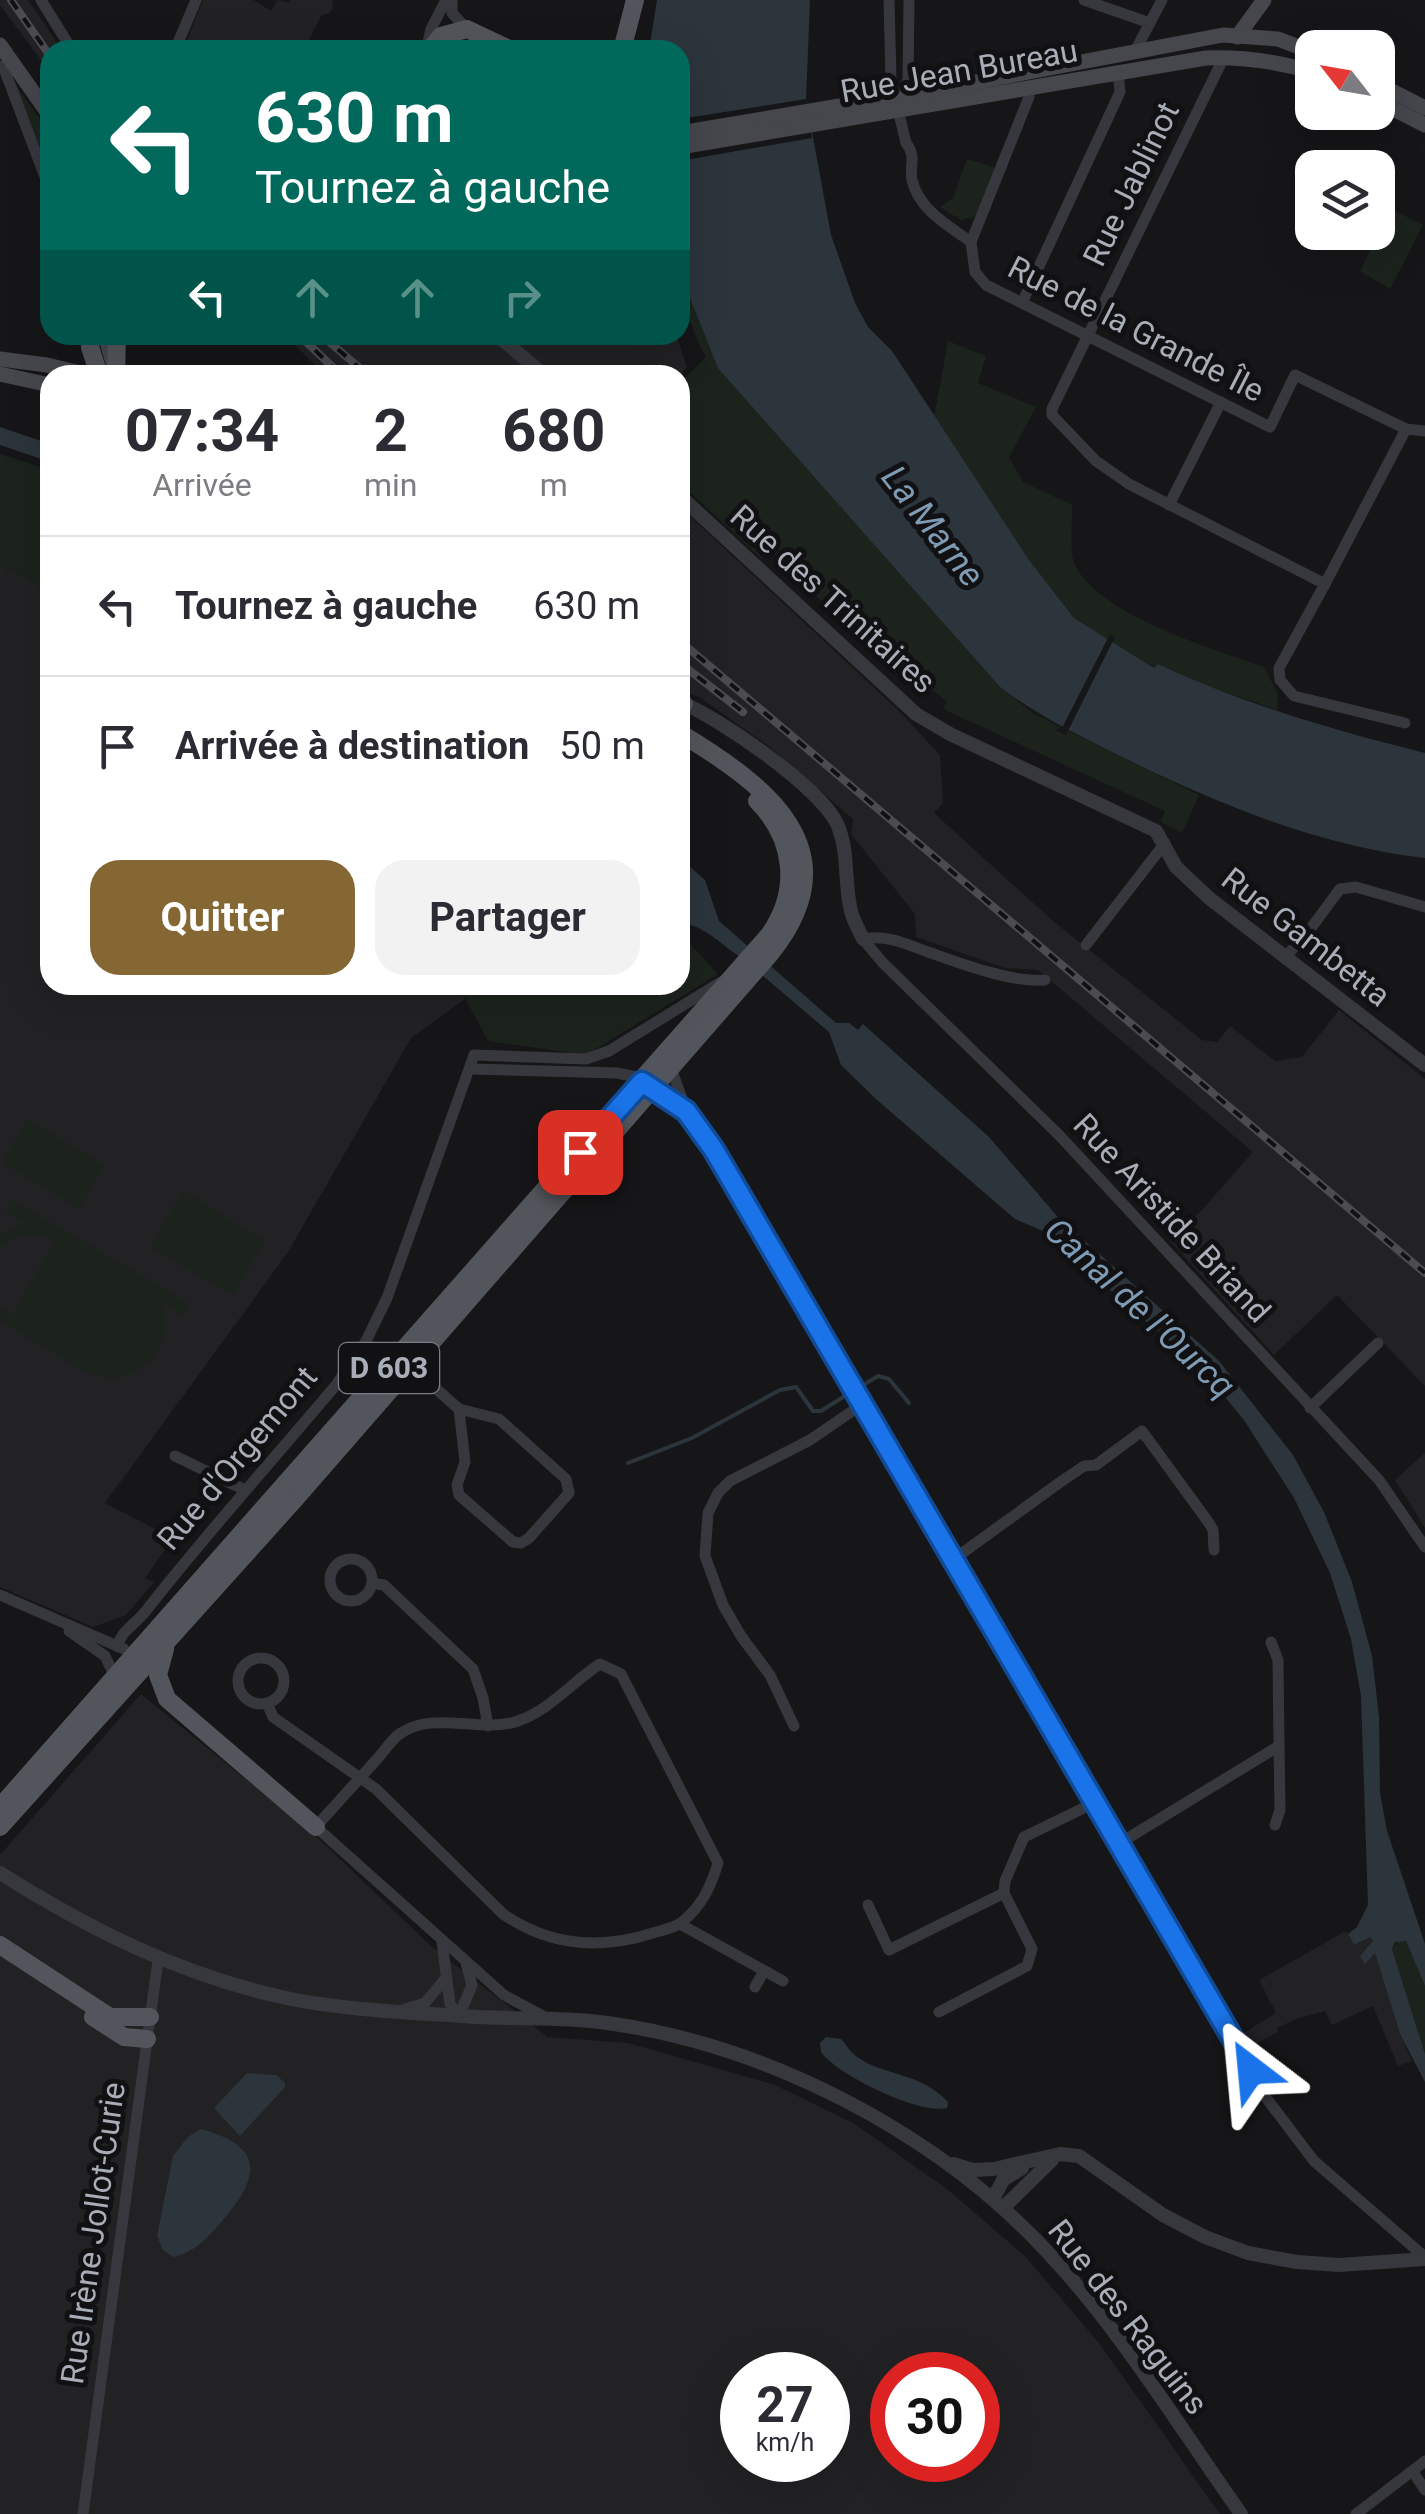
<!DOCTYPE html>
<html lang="fr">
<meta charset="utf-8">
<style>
:root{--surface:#fff;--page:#f2f2f3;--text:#2b2b33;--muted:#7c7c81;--line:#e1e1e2;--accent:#856733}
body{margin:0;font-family:Roboto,sans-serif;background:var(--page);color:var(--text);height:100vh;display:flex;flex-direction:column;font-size:38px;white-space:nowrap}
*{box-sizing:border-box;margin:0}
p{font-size:32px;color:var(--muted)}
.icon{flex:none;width:55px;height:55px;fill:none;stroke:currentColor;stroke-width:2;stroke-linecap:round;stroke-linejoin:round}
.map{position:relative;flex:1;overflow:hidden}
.panel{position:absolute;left:40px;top:365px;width:650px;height:630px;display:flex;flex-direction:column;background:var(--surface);border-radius:30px;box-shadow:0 10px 40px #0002}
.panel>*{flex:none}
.guide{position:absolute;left:40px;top:40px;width:650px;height:305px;border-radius:30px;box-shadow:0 10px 40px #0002;background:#00695c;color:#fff;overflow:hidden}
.needle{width:65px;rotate:301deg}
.controls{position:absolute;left:1295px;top:30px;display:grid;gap:20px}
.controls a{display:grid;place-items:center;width:100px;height:100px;border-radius:20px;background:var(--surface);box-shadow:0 10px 40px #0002;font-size:50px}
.speed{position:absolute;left:720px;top:2352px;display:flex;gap:20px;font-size:50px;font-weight:700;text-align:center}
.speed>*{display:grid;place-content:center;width:130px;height:130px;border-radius:50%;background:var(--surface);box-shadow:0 10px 40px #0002;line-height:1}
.speed small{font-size:25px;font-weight:400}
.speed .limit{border:15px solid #d22;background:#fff;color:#111}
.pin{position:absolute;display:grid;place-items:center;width:85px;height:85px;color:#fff;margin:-42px;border-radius:20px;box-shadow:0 5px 15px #0006}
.me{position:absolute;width:110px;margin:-55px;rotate:331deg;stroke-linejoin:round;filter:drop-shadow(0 0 8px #0008)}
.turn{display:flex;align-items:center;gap:35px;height:210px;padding:0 50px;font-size:45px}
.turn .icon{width:130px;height:130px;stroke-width:2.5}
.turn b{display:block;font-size:70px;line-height:85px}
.lanes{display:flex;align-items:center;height:95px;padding:0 50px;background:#0003;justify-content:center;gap:50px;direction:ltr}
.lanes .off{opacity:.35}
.eta{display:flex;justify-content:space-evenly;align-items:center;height:170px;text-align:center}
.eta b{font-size:60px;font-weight:700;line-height:70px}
.primary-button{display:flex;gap:20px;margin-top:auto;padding:20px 50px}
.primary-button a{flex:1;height:115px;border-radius:30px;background:var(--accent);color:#fff;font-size:40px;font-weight:700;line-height:115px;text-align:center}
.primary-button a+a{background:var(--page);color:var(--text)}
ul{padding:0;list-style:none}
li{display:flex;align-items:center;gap:30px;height:140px;padding:0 50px;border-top:2px solid var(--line)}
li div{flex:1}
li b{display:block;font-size:38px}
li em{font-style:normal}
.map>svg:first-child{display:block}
.built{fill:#222225;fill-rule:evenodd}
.green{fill:#1c231d}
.water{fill:#2c353c}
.pier{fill:#161618}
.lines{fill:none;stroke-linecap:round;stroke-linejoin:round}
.stream{stroke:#2c353c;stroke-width:4}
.minor{stroke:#37383d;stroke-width:11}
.tertiary{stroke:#37383d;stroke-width:14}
.secondary{stroke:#45474d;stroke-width:15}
.primary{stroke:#53555c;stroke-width:18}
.rail-casing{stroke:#4a4c52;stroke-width:8}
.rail{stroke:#111113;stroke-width:4;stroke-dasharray:11;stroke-linecap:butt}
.route-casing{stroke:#114b97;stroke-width:25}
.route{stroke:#1a73e8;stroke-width:18}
.labels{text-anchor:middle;stroke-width:10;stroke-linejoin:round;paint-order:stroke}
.shield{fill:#111113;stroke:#7b7e86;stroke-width:2.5}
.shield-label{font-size:30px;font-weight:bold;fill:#a8adb8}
.street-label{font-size:32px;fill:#a8adb8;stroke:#111113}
.water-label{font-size:35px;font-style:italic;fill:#7f9bb3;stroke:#111113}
</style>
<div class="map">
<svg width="1425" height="2514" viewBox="0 0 1425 2514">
<rect width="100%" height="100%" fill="#161618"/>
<g class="built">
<path d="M0,0H28L62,50H50V72L0,5Z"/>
<path d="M203,0H253L271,11L278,0L288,3L290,0H332L333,6L331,12L321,16L304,50H183Z"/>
<path d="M285,335H676L687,367L680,375H325Z"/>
<path d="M680,507L897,709L940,755L943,803L934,813L1053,921L1202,1040L1217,1042L1230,1026L1275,1061L1302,1057L1339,1010L1425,1079V1386L1337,1295L1274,1355L1169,1240L1201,1211L1253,1152L1038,970L1005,968L916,937L915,914L851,834L853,819L767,745L699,697L680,690Z"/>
<path d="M0,565L50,592V985H458L465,999L411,1038L288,1252L105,1503L173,1538L145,1578L154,1582L126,1615L93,1627L0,1587Z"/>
<path d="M1425,1453V1528L1395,1480Z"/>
<path d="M141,1694L318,1838L432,1947L548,2037L628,2043L775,2085L853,2123L946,2188L1025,2256L1099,2343L1220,2514H0V1855ZM742,2375H828V2460H742ZM892,2375H978V2460H892Z"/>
<path d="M1346,1931L1354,1945L1370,1937L1373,1941L1360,1956L1375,1952L1400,2034L1412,2061L1398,2066L1373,2006L1332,2025L1325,2011L1298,2018L1277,2028L1278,2032L1250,2047L1243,2033L1276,2013L1259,1980Z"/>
</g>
<g class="green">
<path d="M17,87L50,133V170L15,88Z"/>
<path d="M967,159L997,168L979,215L961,220L940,207L953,198Z"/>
<path d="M1378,202L1423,225L1390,289L1360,271L1372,247L1356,233L1378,232Z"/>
<path d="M680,249L690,298L719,368L1000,687L1034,714L1199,795L1182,833L1161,822L1165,811L943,709L947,701L912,675L907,680L768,551L761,558L680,483V383L706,357C688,326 680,284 680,249Z"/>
<path d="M948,341L986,356L978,383L1036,407L1009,457L1023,482L1072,505C1073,522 1068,552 1076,567C1102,616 1213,649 1264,667L1278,694L1277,710L1199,683L1158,664L1155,668L1074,618L1029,560L934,417Z"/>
<path d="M0,454L50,470V592L0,565Z"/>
<path d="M680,933L718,974L586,1055L488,1041L458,985H680Z"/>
<path d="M27,1119L104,1165L79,1209L2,1163Z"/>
<path d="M183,1191L265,1241L232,1295L150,1247Z"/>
<path d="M12,1200L190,1304L183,1316L164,1305V1338L153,1359L133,1374L112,1379L89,1374L0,1321V1307L11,1316L55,1240C36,1231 16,1234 0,1249V1235L24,1223L5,1211Z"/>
<path d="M1399,1940L1406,1941L1425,1986V2054L1392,1949Z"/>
</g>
<g class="water">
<path d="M657,0H810L806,99L831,235L855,303L868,327L892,351L1029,560L1074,618L1154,668L1158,664C1241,703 1335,731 1425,753V858C1318,846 1216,803 1120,756C1078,735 1038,716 1000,687L718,368L690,298L680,249V50H649Z"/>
<path d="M0,427L50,444V462L0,445Z"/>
<path d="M680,858L705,880L719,921L836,1023H849L858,1030L863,1024L989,1137L1057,1216L1219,1361L1293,1455L1324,1512L1352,1582L1372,1656L1379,1717L1380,1793L1387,1831L1425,1944V1986L1406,1941L1395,1942L1392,1949L1425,2054V2082L1400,2034L1375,1953L1365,1964L1360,1956L1373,1941L1370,1937L1354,1945L1348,1934L1357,1927L1368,1905L1361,1696L1351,1639L1330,1573L1294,1498L1244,1420L1205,1373L1043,1231L1015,1219L877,1100L841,1065L829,1032L742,958C721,945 709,929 684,923L680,926Z"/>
<path d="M826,2037L841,2039C846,2044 850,2052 856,2056C884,2077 919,2071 948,2102L947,2108C920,2115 837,2075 821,2052L820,2043Z"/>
<path d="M247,2073L276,2075L285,2083V2087L240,2136L214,2108Z"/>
<path d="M201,2129C264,2146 261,2176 223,2220C209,2236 195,2253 173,2257L163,2250L157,2236L173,2156L188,2137Z"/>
</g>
<g class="pier">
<path d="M806,99L812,138L680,161V119Z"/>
<path d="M1110,634L1115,637L1066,735L1055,730L1063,726Z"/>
</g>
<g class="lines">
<g class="stream">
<path d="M860,1387L878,1376L889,1379L909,1403"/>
<path d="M628,1463L692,1438L780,1390L796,1387L813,1411H821L851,1392"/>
</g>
<g class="minor">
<path d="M41,0L72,50"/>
<path d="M452,0V13L467,29"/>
<path d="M889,0L891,80L906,143C917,156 909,166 912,180C919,210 948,225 971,242"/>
<path d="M1084,0L1150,23"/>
<path d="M427,47L431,29L446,0"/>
<path d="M175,50L196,0"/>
<path d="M1134,53L1162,0"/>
<path d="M1224,57L1052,409V415L1096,461L1129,484L1325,584L1406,429"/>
<path d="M11,61L3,66L50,190"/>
<path d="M1029,88V97L971,242L975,272L986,285L1270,427L1295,375L1406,429L1425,431"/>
<path d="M897,96L908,80L909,0"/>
<path d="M1022,303L1120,92L1118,72"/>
<path d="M1169,505L1221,402"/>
<path d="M1325,584L1279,668L1280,680L1294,696L1405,723"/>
<path d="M1086,945L1165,843"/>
<path d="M1284,958L1305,936L1340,889L1356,887L1425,907"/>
<path d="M1045,980C1013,983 962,964 931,953C908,945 888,934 863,939L882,962L1059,1135L1379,1480L1425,1547"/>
<path d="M671,1068L685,1107"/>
<path d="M470,1069L617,1073L632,1076L686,1111L714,1150L1264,2095L1314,2161L1425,2257"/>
<path d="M409,1365L459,1409L499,1419L566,1479L569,1493L529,1538L521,1543L513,1542L459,1495L457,1485L465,1462L459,1409"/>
<path d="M1310,1408L1378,1343"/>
<path d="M175,1456L245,1490"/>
<circle cx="351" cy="1580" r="21"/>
<path d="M954,1559L1059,1483L1084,1466L1096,1465L1142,1431L1209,1523L1213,1530L1214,1550"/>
<path d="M372,1583L384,1585L473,1669L483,1698L488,1726"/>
<path d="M0,1595L124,1649"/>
<path d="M69,1631L105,1656L115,1677"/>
<path d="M118,1647C119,1632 136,1624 145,1612C206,1534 272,1461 336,1385L366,1341L387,1298L474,1055L586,1059L609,1051L721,982"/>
<circle cx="261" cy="1681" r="23"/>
<path d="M267,1703L273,1717L376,1789L503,1914C549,1946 600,1950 653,1933C662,1930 675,1928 682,1922C702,1906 711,1886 718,1863L621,1674L600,1664C572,1682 550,1710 518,1721C480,1734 433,1709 398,1735C391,1741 384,1751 378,1758C359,1779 340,1800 321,1821L316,1827L504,1995L545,2017"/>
<path d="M794,1726L770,1675L741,1636L723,1605L705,1556L708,1513L718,1493L730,1481L810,1440L864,1403"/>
<path d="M1275,1825L1280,1810L1279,1746"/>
<path d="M1120,1843L1279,1746L1278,1660L1271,1642"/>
<path d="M868,1905L889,1950L1004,1893"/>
<path d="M680,1924L783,1981"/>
<path d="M442,1942L450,2004L459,2016L472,1985L466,1963"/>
<path d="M755,1987L764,1971"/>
<path d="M402,2010L425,2003L445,1979"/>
<path d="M939,2012L1027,1966L1032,1949L1004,1893L1005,1881L1024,1837L1096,1802"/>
<path d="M1413,2472L1425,2490"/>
<path d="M83,2514L158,1960"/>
<path d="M1356,2514L1425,2461"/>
</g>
<g class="tertiary">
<path d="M497,335L544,375"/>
<path d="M680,496L916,714L950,734L1156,831L1176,867L1209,898L1425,1065"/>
<path d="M680,702C718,717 823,789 838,826C849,853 844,883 851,911C853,920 859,930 863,939"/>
<path d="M0,1873C89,1929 178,1974 282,1997C334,2009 408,2013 463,2016C513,2020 564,2016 614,2024C768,2047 928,2129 1037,2241C1116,2322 1176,2422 1241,2514"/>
<path d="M953,2164L973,2170L994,2169L1060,2154L1079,2156L1163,2215L1205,2237L1248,2253L1297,2262L1339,2265L1425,2259"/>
<path d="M993,2199L1003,2180L1022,2168"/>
<path d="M1003,2208L1052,2160"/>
</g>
<g class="secondary">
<path d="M1237,37L1264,0"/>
<path d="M0,45L50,116"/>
<path d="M1378,84L1425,108"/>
<path d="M1378,101L1425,125"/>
<path d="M680,133L945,88L1223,35L1278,39L1312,52"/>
<path d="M680,147L1206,58C1244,57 1277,61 1312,72"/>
<path d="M105,335L115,370"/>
<path d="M0,359L47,365L89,375"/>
<path d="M0,374L50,385"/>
</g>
<g class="primary">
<path d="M429,50L441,36L467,29L511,50"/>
<path d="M622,50L635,0"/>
<path d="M91,335L90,347L99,375"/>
<path d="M116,375L117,335"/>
<path d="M680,701L684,704"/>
<path d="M165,1649L158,1675L167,1699L316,1827"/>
<path d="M0,1807L769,935C800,891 795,839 757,801"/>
<path d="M0,1827L296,1498L770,954C854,850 767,786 680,733"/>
<path d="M0,1945L110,2017H150"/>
<path d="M93,2017L124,2037L147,2039"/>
</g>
<g class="rail-casing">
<g id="rail">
<path d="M11,0L50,56"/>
<path d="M299,335L341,375"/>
<path d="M321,335L368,375"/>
<path d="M680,641L1425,1273"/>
<path d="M680,663L743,712"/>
</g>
</g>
<use href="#rail" class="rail"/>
</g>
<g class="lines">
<g class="route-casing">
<path id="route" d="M580,1152L642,1082L686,1111L714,1150L1251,2070"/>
</g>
<use href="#route" class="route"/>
</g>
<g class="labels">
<rect class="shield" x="339" y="1343" width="100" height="50" rx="8"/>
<g class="shield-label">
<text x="389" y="1378">D 603</text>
</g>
<g class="street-label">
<text transform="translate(959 71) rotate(-10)" y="11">Rue Jean Bureau</text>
<text transform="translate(1131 184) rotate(-64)" y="11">Rue Jablinot</text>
<text transform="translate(1136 329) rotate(27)" y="11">Rue de la Grande Île</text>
<text transform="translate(833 599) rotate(42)" y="11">Rue des Trinitaires</text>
<text transform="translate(1306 937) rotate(38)" y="11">Rue Gambetta</text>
<text transform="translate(1172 1218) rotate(47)" y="11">Rue Aristide Briand</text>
<text transform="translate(237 1458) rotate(-50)" y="11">Rue d'Orgemont</text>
<text transform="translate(93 2233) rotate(-82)" y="11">Rue Irène Jollot-Curie</text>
<text transform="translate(1128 2317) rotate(52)" y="11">Rue des Raguins</text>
</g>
<g class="water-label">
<text transform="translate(933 526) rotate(52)" y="12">La Marne</text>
<text transform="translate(1140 1308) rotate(43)" y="12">Canal de l'Ourcq</text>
</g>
</g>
</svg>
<div class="controls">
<a><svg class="needle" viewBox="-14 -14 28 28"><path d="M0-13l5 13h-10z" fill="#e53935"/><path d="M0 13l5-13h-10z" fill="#7c7c81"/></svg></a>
<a><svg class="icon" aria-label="layers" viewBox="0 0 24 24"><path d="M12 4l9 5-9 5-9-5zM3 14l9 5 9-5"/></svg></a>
</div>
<div class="speed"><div>27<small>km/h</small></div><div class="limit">30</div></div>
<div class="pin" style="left:580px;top:1152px;background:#d93025"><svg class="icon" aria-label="arrive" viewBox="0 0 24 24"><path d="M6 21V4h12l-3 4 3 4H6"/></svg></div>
<svg class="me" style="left:1251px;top:2070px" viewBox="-20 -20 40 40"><path d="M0-17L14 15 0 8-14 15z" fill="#1a73e8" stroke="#fff" stroke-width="4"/></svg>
<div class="guide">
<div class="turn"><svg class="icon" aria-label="left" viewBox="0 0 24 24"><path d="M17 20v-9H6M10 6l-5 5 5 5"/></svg><div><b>630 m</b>Tournez à gauche</div></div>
<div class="lanes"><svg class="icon" aria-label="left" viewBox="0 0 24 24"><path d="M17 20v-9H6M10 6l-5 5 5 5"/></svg><svg class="icon off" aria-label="ahead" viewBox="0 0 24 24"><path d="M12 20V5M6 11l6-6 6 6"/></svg><svg class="icon off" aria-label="ahead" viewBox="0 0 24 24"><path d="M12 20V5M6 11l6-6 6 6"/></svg><svg class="icon off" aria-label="right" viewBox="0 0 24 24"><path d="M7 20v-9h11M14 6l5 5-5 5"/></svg></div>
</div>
<section class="panel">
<div class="eta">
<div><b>07:34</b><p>Arrivée</p></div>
<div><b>2</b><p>min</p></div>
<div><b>680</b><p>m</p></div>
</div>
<ul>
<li><svg class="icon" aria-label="left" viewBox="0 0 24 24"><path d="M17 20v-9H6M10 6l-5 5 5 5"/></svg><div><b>Tournez à gauche</b></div><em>630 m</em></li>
<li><svg class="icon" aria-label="arrive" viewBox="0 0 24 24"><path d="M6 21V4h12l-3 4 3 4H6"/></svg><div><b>Arrivée à destination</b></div><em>50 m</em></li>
</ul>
<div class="primary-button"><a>Quitter</a><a>Partager</a></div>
</section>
</div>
